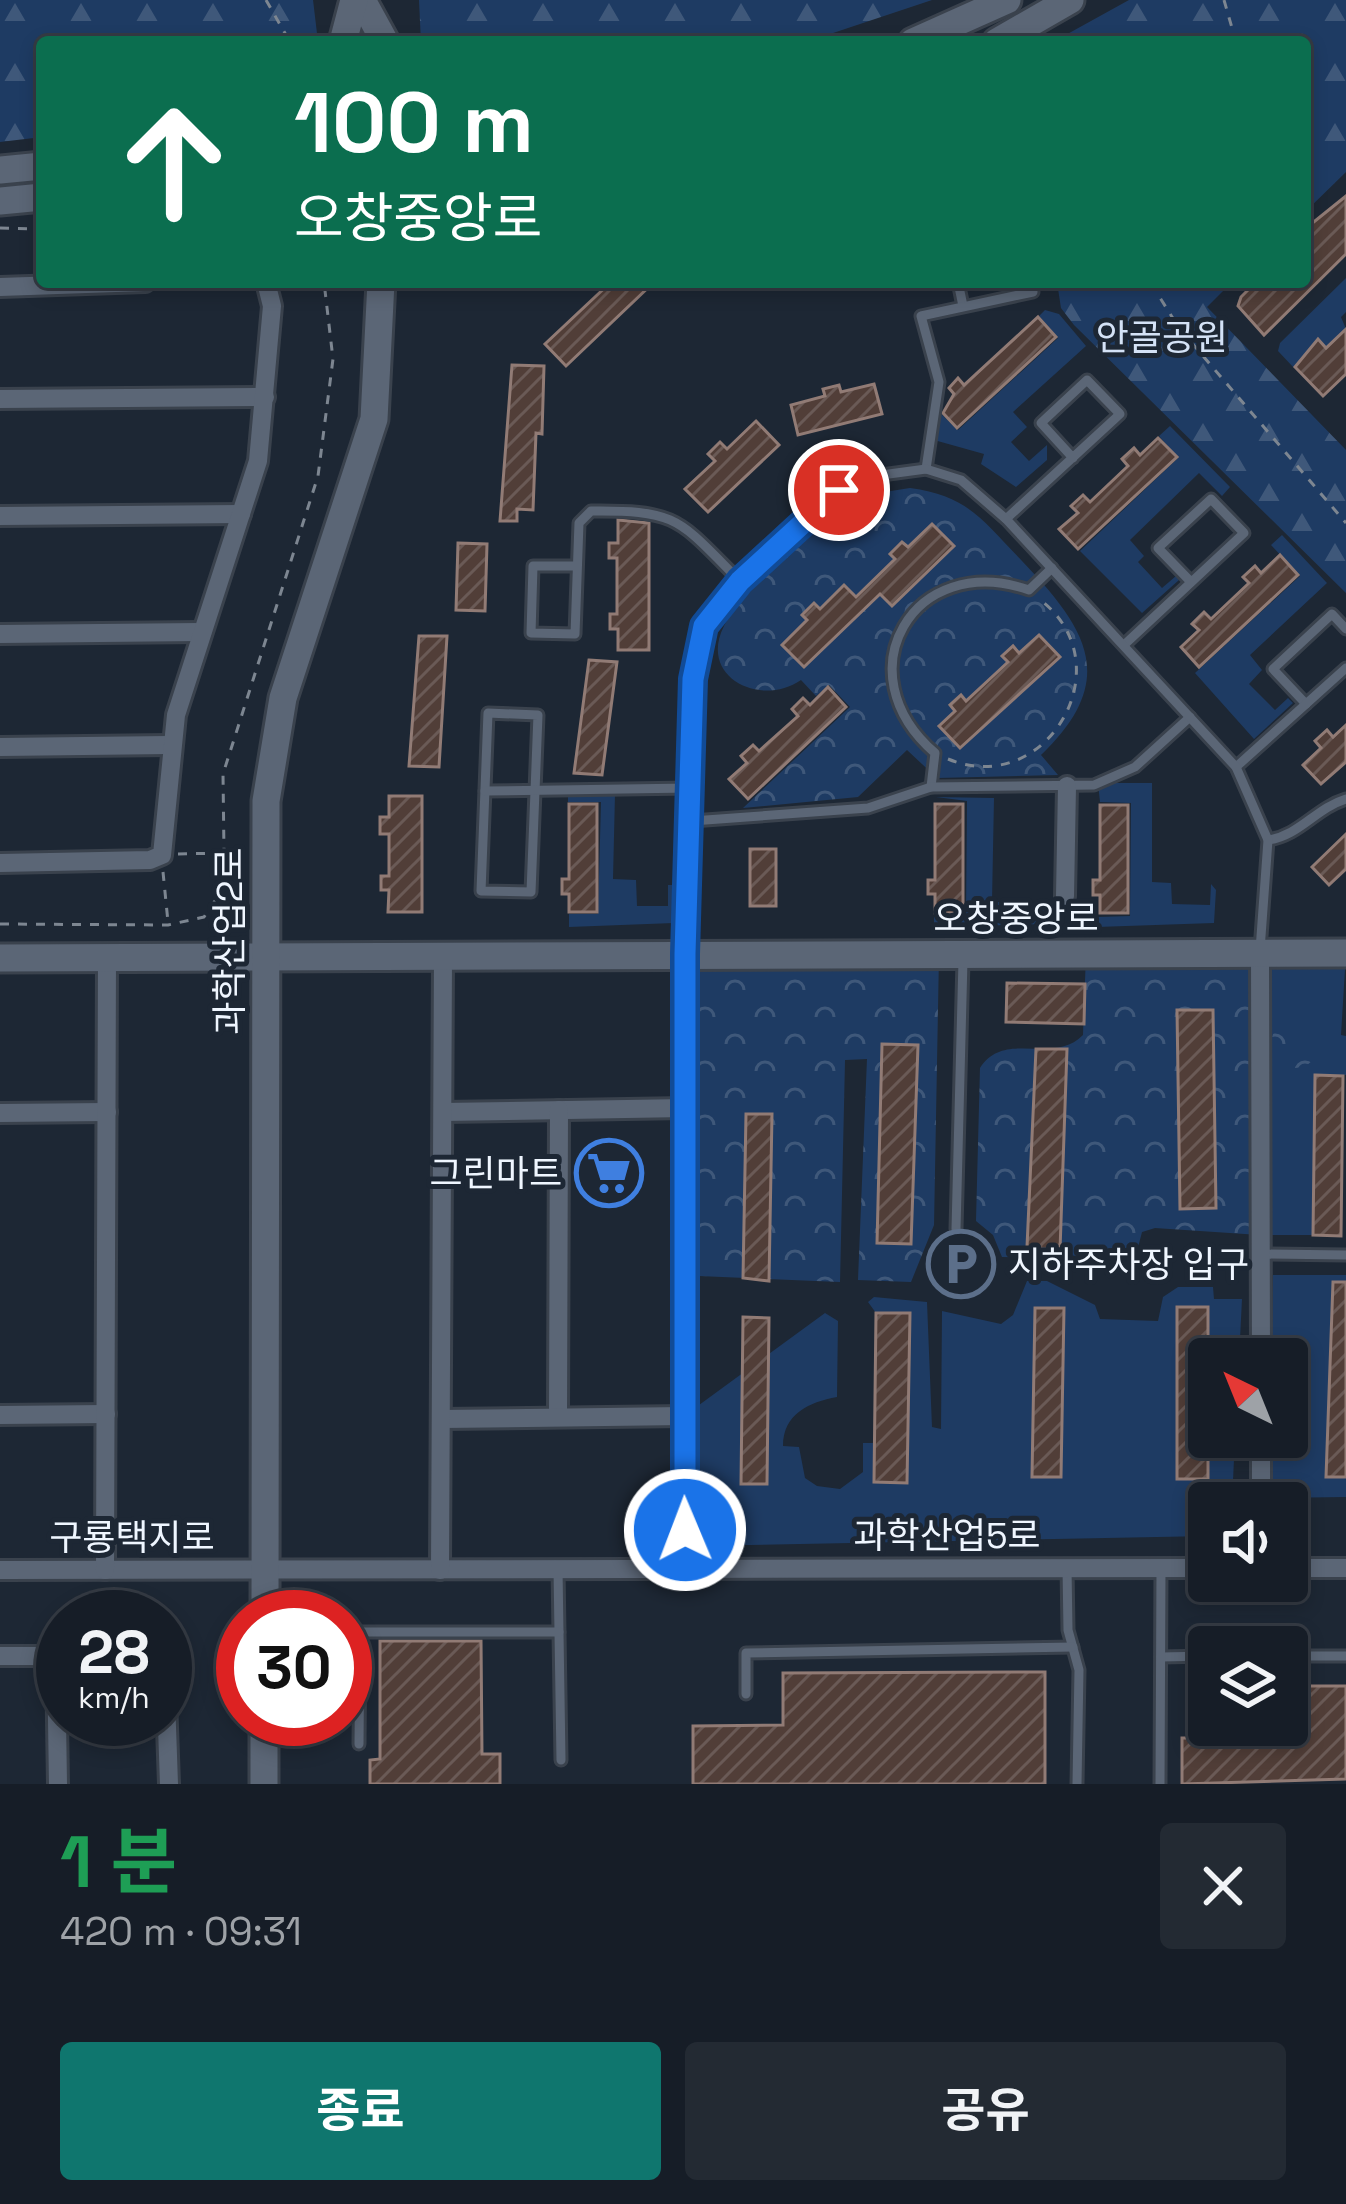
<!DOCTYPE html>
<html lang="ko">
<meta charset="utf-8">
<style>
:root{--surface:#161d27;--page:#232a33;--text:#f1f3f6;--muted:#9ea2a7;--line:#353b44;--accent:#0f766e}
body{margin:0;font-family:"Space Grotesk","Noto Sans KR",sans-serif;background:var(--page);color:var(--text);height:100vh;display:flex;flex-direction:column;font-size:45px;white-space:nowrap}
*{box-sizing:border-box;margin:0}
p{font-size:39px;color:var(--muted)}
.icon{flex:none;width:66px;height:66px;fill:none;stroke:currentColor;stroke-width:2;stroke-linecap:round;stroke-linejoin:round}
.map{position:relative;height:1784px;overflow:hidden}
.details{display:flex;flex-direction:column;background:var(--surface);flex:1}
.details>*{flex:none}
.guide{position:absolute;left:36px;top:36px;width:1275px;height:252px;border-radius:12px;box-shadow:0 6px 18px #0003,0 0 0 3px var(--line);background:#0b6e4f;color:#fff;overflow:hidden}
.needle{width:78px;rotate:317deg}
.fabs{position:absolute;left:1188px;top:1338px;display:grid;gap:24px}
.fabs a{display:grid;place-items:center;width:120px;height:120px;border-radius:12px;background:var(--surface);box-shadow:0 6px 18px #0003,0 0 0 3px var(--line);font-size:60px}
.speed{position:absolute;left:36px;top:1590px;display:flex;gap:24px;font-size:60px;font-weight:700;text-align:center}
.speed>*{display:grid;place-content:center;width:156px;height:156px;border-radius:50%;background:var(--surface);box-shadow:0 6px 18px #0003,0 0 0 3px var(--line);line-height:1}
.speed small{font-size:30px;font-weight:400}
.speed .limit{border:18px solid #d22;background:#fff;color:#111}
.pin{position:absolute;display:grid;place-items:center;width:102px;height:102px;color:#fff;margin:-51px;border:6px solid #fff;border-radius:50%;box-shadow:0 3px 12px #0007}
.me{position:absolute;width:132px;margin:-66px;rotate:359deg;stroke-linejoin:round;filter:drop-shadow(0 0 9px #0008)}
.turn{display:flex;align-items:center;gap:42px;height:252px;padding:0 60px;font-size:54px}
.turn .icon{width:156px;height:156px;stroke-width:2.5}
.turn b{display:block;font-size:84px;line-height:102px}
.round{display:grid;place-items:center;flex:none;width:126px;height:126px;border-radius:12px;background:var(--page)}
.overview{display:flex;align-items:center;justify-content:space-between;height:204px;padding:0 60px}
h1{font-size:72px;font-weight:700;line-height:90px;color:#1e9e55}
.action{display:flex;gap:24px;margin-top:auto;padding:24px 60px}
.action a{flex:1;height:138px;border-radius:12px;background:var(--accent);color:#fff;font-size:48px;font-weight:700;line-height:138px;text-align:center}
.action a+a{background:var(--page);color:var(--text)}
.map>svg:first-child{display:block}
.grass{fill:#1e3b63}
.forest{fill:url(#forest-firs)}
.park{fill:url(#park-crowns);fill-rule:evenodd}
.building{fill:url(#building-hatch);stroke:#917b75;stroke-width:3}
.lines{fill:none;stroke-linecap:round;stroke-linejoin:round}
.lane-casing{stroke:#3a424d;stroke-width:15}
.street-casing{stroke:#3a424d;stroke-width:24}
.secondary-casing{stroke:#3a424d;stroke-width:33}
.path{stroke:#7d8691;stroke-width:3;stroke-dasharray:9 9;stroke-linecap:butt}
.lane{stroke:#5b6676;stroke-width:9}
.street{stroke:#5b6676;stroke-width:18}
.secondary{stroke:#5b6676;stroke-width:27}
.route-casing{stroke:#114b97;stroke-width:30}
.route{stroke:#1a73e8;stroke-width:21}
.labels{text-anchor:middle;stroke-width:10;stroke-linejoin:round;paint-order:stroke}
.park-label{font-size:36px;fill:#d4e2f6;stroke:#1d2734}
.street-label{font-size:36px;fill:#eff6ff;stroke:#1d2734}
.poi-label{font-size:36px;fill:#eff6ff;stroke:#1d2734;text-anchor:end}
</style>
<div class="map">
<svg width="1346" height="1784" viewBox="0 0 1346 1784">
<defs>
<pattern id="forest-firs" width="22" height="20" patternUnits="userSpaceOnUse" patternTransform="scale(3)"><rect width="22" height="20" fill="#1e3b63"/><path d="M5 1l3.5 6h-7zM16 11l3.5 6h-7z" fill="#3f587a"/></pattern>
<pattern id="park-crowns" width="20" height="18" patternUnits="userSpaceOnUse" patternTransform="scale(3)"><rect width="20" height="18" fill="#1e3b63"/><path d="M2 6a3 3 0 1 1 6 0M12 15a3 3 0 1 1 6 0" fill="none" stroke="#3f587a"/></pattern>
<pattern id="building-hatch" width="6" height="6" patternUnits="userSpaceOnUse" patternTransform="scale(3)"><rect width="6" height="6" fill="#513e38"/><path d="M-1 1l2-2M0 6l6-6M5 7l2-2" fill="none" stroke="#6a5a56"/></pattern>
</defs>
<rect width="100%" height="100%" fill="#1d2734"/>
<g class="grass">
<path d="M1346,278V312L1341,317L1346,329L1326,348L1317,340L1294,368L1278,351L1280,343Z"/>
<path d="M1045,310L1059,314L1086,346L1013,412L1027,427L1011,442L1029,461L1047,445V460L1016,487L981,464L984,454L934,440L938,411L958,430L1058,338L1039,316Z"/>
<path d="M1170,426L1230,487L1222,496L1199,473L1130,540L1144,556L1138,562L1162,588L1176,576L1179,580L1142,613L1080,551L1178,458L1159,436Z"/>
<path d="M1282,535L1327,583L1250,655L1262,670L1249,684L1275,710L1288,698L1293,703L1254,739L1195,673L1300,576L1271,545Z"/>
<path d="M1098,783H1152V882L1171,883L1172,904L1210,905L1211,884L1216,890L1214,923L1097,927V917L1130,916L1131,803L1100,802Z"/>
<path d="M568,794H615L613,879L636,880L637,906H668V885H676L674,923L569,927V914H598L601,802H568Z"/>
<path d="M936,797L994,798L992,902H1006V915H1039L1040,900H1046L1044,924L934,927V915L966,914L967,801Z"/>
<path d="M1346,953L1341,1035L1346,1036V1075H1315L1313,1235H1260V954Z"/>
<path d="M1273,1275H1346V1282L1333,1283L1331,1308L1338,1322L1331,1323L1329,1373L1335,1374L1326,1476L1346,1477V1497L1272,1498V1437H1287V1359H1272Z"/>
<path d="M1027,1281H1047L1095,1305L1100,1319L1158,1321L1163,1297L1178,1287H1213L1214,1299H1242L1239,1359H1209V1437H1235L1232,1503H1209V1536L694,1546L684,1416L825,1313L838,1321L837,1397C809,1402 783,1414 783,1446L799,1447L805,1478L817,1486L840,1489L863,1472V1443H874L876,1313L868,1302L874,1297L927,1302L932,1427L941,1429L942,1311L1001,1324L1013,1315Z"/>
</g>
<g class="forest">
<path d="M0,0H313L318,42H42V137L0,142Z"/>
<path d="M419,0H932L806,42H421Z"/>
<path d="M1129,0H1346V172L1305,212V42H1053Z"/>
<path d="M1057,282H1232L1207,307L1346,450V593L1074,325L1061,308Z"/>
</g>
<g class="park">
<path d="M910,488C969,496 983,521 1022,561C1087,629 1120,679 1041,755L1058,775L937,778L907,750L858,797L743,808L850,707L829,685L816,696L801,680C760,708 698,677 724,626C739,595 816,529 846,506L866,495ZM1039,635L1059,658L961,748L940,726L955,711L951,705L961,696L966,701L1008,662L1003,656L1013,647L1019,653Z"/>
<path d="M685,954H939L934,1225L911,1282L858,1280L867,1059L845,1060L840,1282L699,1276Z"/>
<path d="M1260,954V1235L1155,1228L1142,1232L1135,1259L1002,1257L993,1235L976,1221L980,1068C1005,1029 1053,1066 1083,1035L1086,955Z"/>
<circle cx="1295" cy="1044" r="24"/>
</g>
<g class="building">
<path d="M1346,196V254L1264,335L1238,306L1241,297L1256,282L1270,289L1278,282H1305V229Z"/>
<path d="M611,282H654L566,366L545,344Z"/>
<path d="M1038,317L1056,337L957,428L943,413L954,394L949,388L958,378L964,385Z"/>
<path d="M1346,329V374L1323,396L1295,367L1318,339L1326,348Z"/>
<path d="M512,365L544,366L542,434L536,433L533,510L517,509V521H500Z"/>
<path d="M874,384L882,414L798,435L791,405L825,396L823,389L839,385L841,392Z"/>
<path d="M756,421L779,445L708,512L685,489L715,461L708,454L720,442L727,449Z"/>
<path d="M1158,438L1177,457L1078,549L1059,529L1078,513L1071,506L1083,495L1090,502L1128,466L1122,459L1134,448L1140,455Z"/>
<path d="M618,520L649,523V650H618V629H610V614H617V558H609V543H618Z"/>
<path d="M932,524L954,546L892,606L880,594L804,667L782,645L807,620L802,615L814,603L820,609L844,585L856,597L895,559L890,554L902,542L908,547Z"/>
<path d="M458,543L487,544L485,611L456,610Z"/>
<path d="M1280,555L1298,575L1199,667L1181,647L1199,630L1192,624L1204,612L1211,619L1249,583L1243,577L1255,566L1261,573Z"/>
<path d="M1039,635L1060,657L960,748L939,726L955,711L950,705L961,695L966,701L1008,662L1002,656L1013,646L1019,653Z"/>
<path d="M419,636H447L439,767L409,766Z"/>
<path d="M589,660L617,662L602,775L574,773Z"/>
<path d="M828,687L846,707L748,799L729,779L747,763L741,756L753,745L759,751L798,716L792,709L803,698L810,705Z"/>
<path d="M1346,725V762L1321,784L1303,765L1321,748L1315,741L1327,730L1333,737Z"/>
<path d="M389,796H422V912H388L389,890H381V876H389V834H380V817H389Z"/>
<path d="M569,804H597V912H569V894H562V879H569Z"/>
<path d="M935,804H963V913H935V894H928V880H935Z"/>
<path d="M1100,805H1128V913H1100V895H1093V880H1100Z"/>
<path d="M1346,834V869L1329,885L1312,867Z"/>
<rect x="750" y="849" width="26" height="57"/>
<path d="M1007,983L1085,984L1084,1024L1006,1022Z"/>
<path d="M1177,1010H1213L1216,1208L1180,1209Z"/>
<path d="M882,1044L918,1045L911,1244L877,1243Z"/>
<path d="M1036,1049H1067L1060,1250L1027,1247Z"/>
<path d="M1315,1075L1343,1076L1341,1236L1313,1235Z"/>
<path d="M746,1114H772L769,1281L743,1278Z"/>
<path d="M1333,1282H1346V1477H1326Z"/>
<rect x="1177" y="1307" width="31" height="172"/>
<path d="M1035,1308H1064L1061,1477H1032Z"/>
<path d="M876,1313H910L907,1483L874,1482Z"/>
<path d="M743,1317L769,1318L767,1484H741Z"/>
<path d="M380,1641H481L482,1754H500V1784H370V1760L380,1759Z"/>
<path d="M1195,1669H1209V1725H1287V1669H1308V1686H1346V1779L1182,1784V1738H1195Z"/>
<path d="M1045,1672V1784H693V1726L783,1725V1673Z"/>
</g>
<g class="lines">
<g class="lane-casing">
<g id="lane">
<path d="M958,282L963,306"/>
<path d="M926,469L939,382L921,316L1033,292L1031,282"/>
<path d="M1006,519L1120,414L1087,380L1041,423L1073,458"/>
<path d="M575,566H533L531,633L575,634L579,523L591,511C679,510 679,520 740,581"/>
<path d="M1124,645L1244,533L1211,499L1158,548L1191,582"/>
<path d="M1306,704L1273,669L1332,614L1346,629"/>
<path d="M488,713L538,715L531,892L481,891Z"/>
<path d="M1236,767L1346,668"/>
<path d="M931,787L935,753C842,673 913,550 1029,590L1052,568"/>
<path d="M485,791L690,788"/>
<path d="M692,821L868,808L931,787L1094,785L1135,767L1190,717"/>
<path d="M1268,840C1299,836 1316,808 1346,799"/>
<path d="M685,954L693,679L704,626L740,581L839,490L874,476L926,469L961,480L1006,519L1236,767L1268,840L1260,950"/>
<path d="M956,1229L963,960"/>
<path d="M1260,1254L1346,1255"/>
<path d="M1067,1568L1068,1630L1079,1670L1077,1784"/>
<path d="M558,1569L561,1760"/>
<path d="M1287,1656H1346"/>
<path d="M1161,1657L1209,1656"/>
<path d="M746,1694V1653L1073,1647"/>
<path d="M359,1744L360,1632H559"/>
<path d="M1160,1784L1161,1568"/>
</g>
</g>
<g class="street-casing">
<g id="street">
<path d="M0,287L145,282"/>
<path d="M0,399L265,397"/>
<path d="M0,516L241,514"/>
<path d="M0,634L200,632"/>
<path d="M0,747L169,745"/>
<path d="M0,863L150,860L162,855L176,715L258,461L272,306L266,282"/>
<path d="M1065,896L1067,786"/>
<path d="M685,954L686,1567"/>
<path d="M1260,954L1261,1359"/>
<path d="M443,1112L685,1108"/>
<path d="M0,1113L107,1112"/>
<path d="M0,1415L106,1414"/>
<path d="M558,1417L559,1110"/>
<path d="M442,1419L684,1416"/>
<path d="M1261,1437V1503"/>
<path d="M1287,1568H1346"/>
<path d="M0,1570L1209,1568"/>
<path d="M105,1570L107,957"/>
<path d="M440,1570L443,958"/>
<path d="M0,1656H63"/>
<path d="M56,1656L58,1784"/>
<path d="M165,1670L169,1784"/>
</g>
</g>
<g class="secondary-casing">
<g id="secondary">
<path d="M362,0L385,42"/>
<path d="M343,42L354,0"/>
<path d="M913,42L1007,0"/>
<path d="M997,42L1070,0"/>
<path d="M0,170L42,166"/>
<path d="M0,201L42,197"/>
<path d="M0,958L1346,953"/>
<path d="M265,1617L266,801L283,698L374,419L381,282"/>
<path d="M264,1719V1784"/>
</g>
</g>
<g class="path">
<path d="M266,0L290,42"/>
<path d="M1224,0L1236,42"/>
<path d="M0,228L42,229"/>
<path d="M1159,282L1157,293L1179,328L1346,523"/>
<path d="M948,759C1047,800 1126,663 1039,599"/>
<path d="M178,854L223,853"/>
<path d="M163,872L168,922"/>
<path d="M0,924L168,925L204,917L219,895L224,853L223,774L318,476L333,359L324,282"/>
</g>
<use href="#lane" class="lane"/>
<use href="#street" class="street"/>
<use href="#secondary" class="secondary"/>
</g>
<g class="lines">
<g class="route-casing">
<path id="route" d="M685,1530V954L693,679L704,626L740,581L839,490"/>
</g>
<use href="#route" class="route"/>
</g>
<defs>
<g id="supermarket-ring" transform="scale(3.45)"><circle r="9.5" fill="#1d2734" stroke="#3f7fe0" stroke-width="1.5"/><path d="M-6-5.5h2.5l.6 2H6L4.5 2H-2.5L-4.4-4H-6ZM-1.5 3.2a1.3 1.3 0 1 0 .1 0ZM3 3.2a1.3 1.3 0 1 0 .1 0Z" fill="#3f7fe0"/></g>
<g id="parking-ring" transform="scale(3.45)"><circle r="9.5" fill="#1d2734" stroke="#5c6f8a" stroke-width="1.5"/><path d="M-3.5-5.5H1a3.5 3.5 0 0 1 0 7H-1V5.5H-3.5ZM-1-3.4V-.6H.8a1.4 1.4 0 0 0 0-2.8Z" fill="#5c6f8a"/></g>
</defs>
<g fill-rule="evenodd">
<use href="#supermarket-ring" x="609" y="1173"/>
<use href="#parking-ring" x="961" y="1264"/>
</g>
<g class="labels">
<g class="park-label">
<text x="1162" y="350">안골공원</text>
</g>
<g class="street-label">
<text x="1016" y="931">오창중앙로</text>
<text transform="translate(229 941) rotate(-90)" y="13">과학산업2로</text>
<text x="947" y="1548">과학산업5로</text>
<text x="132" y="1550">구룡택지로</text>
</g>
<g class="poi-label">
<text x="562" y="1186">그린마트</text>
<text x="1008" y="1277" text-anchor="start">지하주차장 입구</text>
</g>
</g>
</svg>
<div class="fabs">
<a><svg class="needle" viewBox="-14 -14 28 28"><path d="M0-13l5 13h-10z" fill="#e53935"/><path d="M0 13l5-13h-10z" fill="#9ea2a7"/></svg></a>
<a><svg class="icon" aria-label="sound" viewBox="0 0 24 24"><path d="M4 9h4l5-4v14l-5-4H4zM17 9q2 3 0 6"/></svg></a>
<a><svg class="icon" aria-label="layers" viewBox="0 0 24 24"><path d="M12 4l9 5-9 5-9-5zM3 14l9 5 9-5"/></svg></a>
</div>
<div class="speed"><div>28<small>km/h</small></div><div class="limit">30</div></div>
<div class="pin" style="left:839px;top:490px;background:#d93025"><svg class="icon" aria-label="arrive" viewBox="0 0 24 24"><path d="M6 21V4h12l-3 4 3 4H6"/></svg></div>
<svg class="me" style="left:685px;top:1530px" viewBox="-20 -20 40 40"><circle r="17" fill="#1a73e8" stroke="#fff" stroke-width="3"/><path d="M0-11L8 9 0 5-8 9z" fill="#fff"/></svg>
<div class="guide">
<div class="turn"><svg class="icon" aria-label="ahead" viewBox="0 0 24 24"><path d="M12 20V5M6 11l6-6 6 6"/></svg><div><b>100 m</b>오창중앙로</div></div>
</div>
</div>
<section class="details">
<div class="overview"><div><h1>1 분</h1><p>420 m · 09:31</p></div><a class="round"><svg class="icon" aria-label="close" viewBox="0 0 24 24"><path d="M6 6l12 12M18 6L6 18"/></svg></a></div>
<div class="action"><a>종료</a><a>공유</a></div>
</section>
